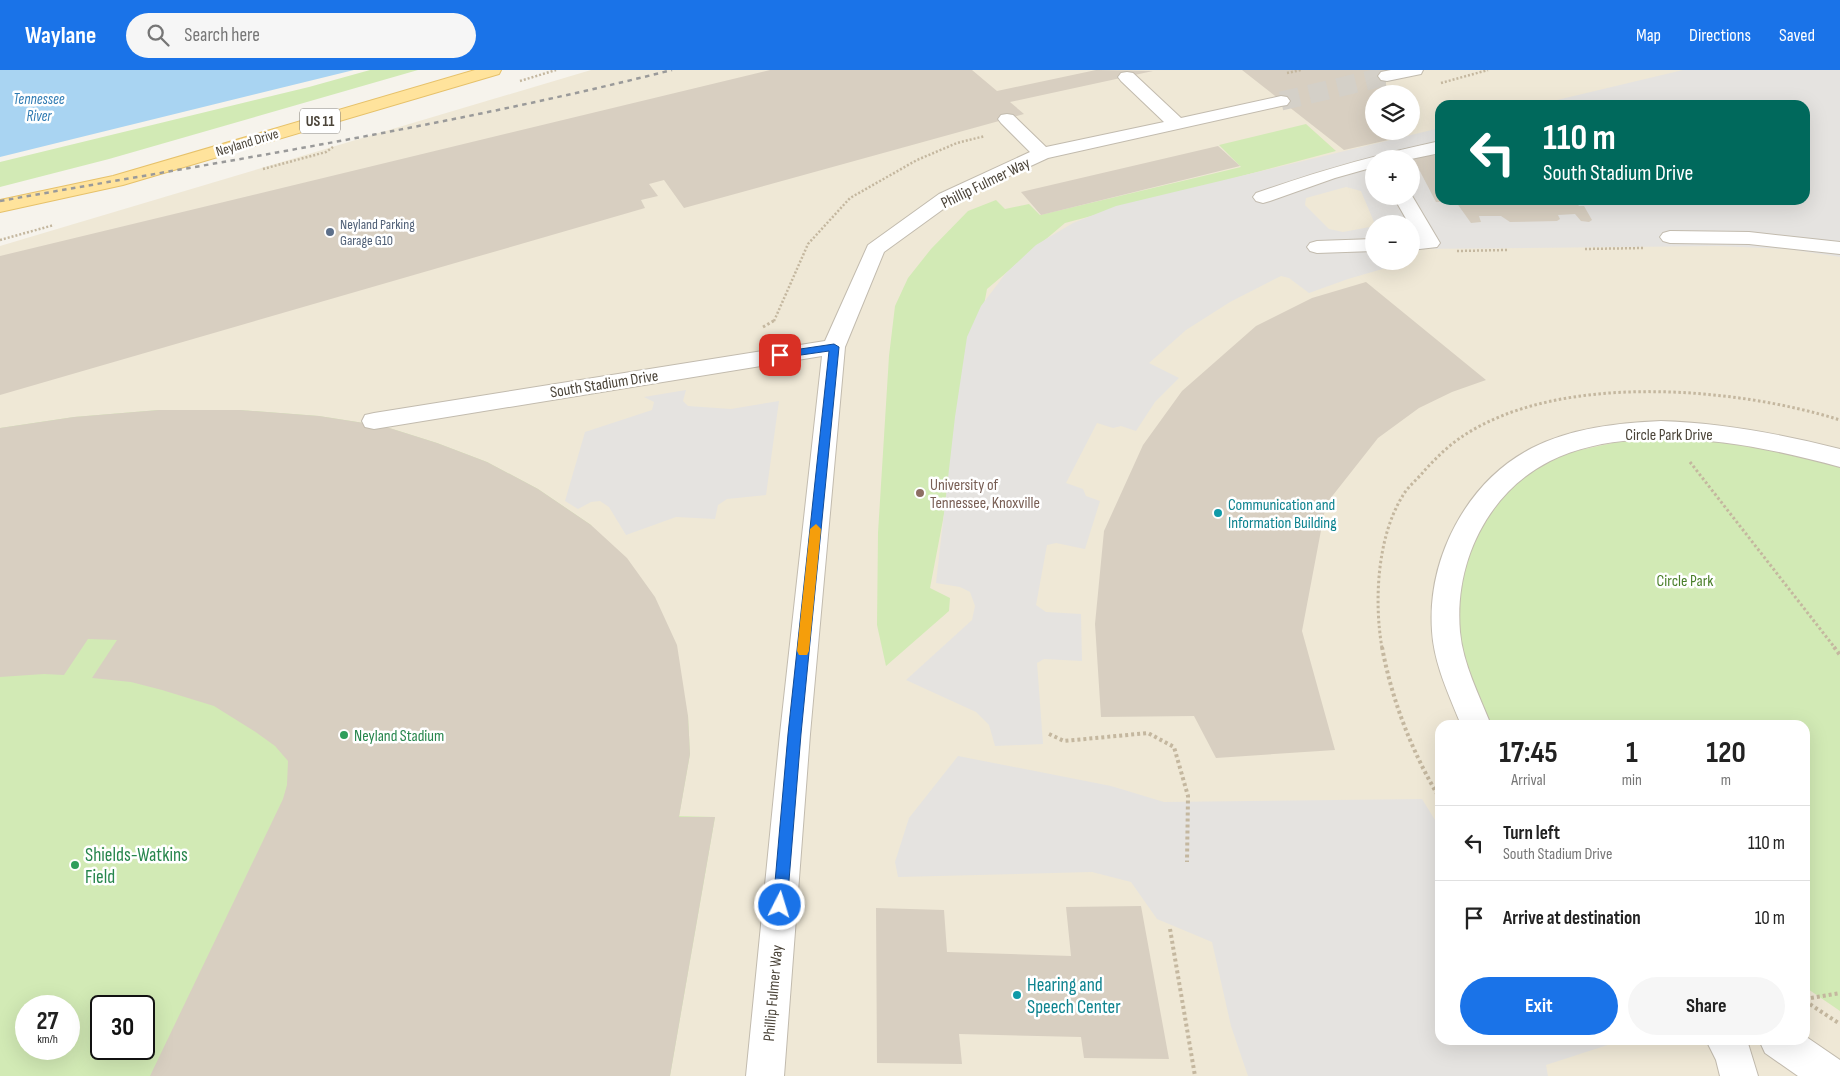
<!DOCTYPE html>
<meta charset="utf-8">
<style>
:root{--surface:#fff;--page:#f6f6f6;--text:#222;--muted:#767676;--line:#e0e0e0;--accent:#1a73e8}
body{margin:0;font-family:"Sofia Sans Condensed",sans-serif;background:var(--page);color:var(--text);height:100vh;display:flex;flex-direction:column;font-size:19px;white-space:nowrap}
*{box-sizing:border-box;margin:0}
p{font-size:16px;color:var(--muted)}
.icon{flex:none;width:28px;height:28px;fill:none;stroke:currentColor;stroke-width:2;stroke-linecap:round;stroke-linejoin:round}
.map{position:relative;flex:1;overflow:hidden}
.side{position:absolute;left:1435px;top:650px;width:375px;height:325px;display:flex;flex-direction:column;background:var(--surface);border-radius:15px;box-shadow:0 5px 20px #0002}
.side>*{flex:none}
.banner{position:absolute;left:1435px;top:30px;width:375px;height:105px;border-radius:15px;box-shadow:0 5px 20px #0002;background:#00695c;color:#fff;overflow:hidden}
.fabs{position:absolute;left:1365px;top:15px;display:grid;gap:10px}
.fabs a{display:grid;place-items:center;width:55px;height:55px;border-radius:50%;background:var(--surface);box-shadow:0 5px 20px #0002;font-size:25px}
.speed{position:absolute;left:15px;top:925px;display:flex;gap:10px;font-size:25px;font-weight:700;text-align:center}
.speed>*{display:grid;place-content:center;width:65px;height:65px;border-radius:50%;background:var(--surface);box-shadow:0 5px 20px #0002;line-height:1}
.speed small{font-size:12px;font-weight:400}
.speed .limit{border:2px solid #111;border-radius:8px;background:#fff;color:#111}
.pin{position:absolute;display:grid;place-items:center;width:42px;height:42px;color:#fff;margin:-21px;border-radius:10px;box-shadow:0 2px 8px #0006}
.me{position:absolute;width:55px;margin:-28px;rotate:5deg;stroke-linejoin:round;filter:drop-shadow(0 0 4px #0008)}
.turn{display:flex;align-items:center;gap:18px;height:105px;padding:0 25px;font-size:22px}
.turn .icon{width:65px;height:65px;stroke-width:2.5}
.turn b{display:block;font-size:35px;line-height:42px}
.eta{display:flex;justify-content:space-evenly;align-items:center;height:85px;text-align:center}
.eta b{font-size:30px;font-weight:700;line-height:35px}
.button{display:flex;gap:10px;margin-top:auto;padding:10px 25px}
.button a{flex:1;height:58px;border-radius:30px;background:var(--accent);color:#fff;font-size:20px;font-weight:700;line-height:58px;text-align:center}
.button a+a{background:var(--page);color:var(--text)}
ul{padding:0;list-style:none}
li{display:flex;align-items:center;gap:15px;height:75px;padding:0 25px;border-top:1px solid var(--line)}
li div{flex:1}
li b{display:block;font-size:19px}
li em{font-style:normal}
header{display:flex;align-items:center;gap:30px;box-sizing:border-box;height:70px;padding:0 25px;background:var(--accent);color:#fff}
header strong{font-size:24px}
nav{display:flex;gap:28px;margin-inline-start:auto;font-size:18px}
.search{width:350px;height:45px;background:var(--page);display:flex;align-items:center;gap:12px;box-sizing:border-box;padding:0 18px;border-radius:28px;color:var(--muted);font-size:19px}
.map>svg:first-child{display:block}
.education{fill:#efe8d6;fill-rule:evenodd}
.green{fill:#d2eab5;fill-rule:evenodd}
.parking{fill:#e5e3e0;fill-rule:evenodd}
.water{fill:#a9d4f2}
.building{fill:#d8cfc1}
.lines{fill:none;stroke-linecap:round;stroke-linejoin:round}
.minor-tunnel{stroke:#d4d0c8;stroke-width:19;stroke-dasharray:19 10;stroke-linecap:butt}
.minor-casing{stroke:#c2bbae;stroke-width:2}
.major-casing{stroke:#e6c16a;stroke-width:2}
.path-far2{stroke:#c4b79f;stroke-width:2.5;stroke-dasharray:2 2;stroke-linecap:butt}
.path-far1{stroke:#c4b79f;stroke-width:3;stroke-dasharray:2.5 2.5;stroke-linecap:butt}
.path{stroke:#c4b79f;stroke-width:4;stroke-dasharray:3 3;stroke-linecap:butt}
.minor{fill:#fff;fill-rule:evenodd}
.major{fill:#ffe39c;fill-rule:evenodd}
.rail{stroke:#9a9a9a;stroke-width:2.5;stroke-dasharray:4.5 4.5;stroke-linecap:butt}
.route{fill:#1a73e8;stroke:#114b97}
.slow{fill:#f59e0b}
.service-dot{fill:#5c6f8a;stroke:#fff;stroke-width:2}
.education-dot{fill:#8d6e63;stroke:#fff;stroke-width:2}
.culture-dot{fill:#0f9aa8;stroke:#fff;stroke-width:2}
.leisure-dot{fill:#2e9e5b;stroke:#fff;stroke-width:2}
.labels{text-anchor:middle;stroke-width:5;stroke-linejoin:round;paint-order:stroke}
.far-street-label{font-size:14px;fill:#4b4439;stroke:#fff}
.far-service-label{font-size:14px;fill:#4e5e75;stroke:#fff;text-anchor:start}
.far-water-label{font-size:15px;font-style:italic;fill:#2e7ab2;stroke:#fff}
.shield{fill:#fff;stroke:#817c74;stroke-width:1}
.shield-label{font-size:15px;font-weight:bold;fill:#4b4439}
.street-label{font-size:16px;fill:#4b4439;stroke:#fff}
.education-label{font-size:16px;fill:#785e54;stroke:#fff;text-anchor:start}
.culture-label{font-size:16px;fill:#0d838f;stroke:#fff;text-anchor:start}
.park-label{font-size:16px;fill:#4a7f2a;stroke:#fff}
.leisure-label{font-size:16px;fill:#27864d;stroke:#fff;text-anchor:start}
.near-leisure-label{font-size:19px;fill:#27864d;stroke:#fff;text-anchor:start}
.near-culture-label{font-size:19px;fill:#0d838f;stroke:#fff;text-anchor:start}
</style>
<header>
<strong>Waylane</strong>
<div class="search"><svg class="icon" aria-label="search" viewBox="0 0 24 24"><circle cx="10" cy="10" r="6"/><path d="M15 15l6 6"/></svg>Search here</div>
<nav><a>Map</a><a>Directions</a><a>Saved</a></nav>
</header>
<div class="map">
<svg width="1840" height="1006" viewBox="0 0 1840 1006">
<rect width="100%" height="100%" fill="#f6f3ec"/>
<path class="education" d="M591,0H1840V1006H0V176ZM1374,24H1411V61H1374ZM1440,35H1805V130H1440ZM1374,89H1411V126H1374ZM1374,154H1411V191H1374ZM1440,655H1805V970H1440ZM26,936H69V979H26ZM101,936H144V979H101Z"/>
<g class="green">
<path d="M370,0H418L109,89L0,117V92L309,17Z"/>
<path d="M1306,54L1336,81L1065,153L987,219L930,518L950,528L949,541L886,596L877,555L878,463L889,286L895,236L908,208L931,179L968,141L996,130L1005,139L1029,134L1040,145L1241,97L1219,75Z"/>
<path d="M159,340H240L319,346L383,356L437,373L487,392L538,419L591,455L688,646L690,684L679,746L715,747L670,1006H0V358L74,347ZM26,936H69V979H26ZM101,936H144V979H101Z"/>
<path d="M1686,365L1730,368L1840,394V941L1805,917V655H1491L1488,647L1475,629L1456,560L1464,472L1480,446L1529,402L1562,384L1631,369Z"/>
</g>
<g class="parking">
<path d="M1683,0H1840V187L1788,179L1718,176L1411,179V154H1374V191H1392L1396,195L1348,209L1309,223L1289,208L1281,206L1230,232L1186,260L1149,293L1179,308L1155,332L1136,361L1121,356L1113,358L1097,353L1066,413L1083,419L1086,426L1100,431L1085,479L1056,473L1047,475L1036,535L1046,542L1081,544L1082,591L1044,589L1037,593L1043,674L995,676L989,655L976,642L906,610L972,550L975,536L970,522L960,517L936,513L955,347L967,267L981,236L1006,203L1036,175L1073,153L1116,136L1440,58V130H1805V35H1536ZM1374,89H1411V126H1374ZM1346,117L1361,121L1374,152L1370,157L1343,162L1329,159L1305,135L1306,128Z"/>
<path d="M686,320L683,331L688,336L731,339L779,331L766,425L727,429L718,435L715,449L676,447L626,465L609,437L600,431L591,432L578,439L565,431L585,362L652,340L654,332L644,327Z"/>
<path d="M958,686L1111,716L1164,732L1422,729L1440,758V970H1623L1546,995L1548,1006H1248L1231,956L1212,872L1157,849L1131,812L1092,802L898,807L895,792L909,748Z"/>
</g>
<path class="water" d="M0,0H354L0,87Z"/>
<g class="building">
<path d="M770,0H972L997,21L1096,0L1153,1L1010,32L1024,44L684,138L664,110L649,114L658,126L641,130L645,138L0,325V186Z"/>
<path d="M1242,0H1389L1383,24H1374V61H1388L1397,68L1344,80Z"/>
<path d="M1218,76L1240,96L1041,145L1021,122Z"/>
<path d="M1440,85V130H1574L1579,136H1584L1592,150L1589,152L1581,151L1575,144L1558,145L1560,149L1557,151L1510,152L1501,146H1479L1481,152L1471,153L1456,132H1436L1412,86Z"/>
<path d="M1366,212L1486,310L1452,322L1419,338L1378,368L1326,434L1302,561L1335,680L1216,688L1194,646L1101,647L1095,554L1104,461L1143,375L1182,321L1256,256L1312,228Z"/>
<path d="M159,340H240L319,346L383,356L437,373L487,392L538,419L591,455L627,488L655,527L677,575L688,646L690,684L679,747H715L670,1006H150L283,729L287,715L288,691L275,676L257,663L214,636L162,620L131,612L92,608L117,570L88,569L64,605L44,604L0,607V358L74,347Z"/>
<path d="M1141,836L1169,989L1084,988L1081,967L959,964L962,994L877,993L876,838L944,840L947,882L1071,886L1066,837Z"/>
</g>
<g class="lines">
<path class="minor-tunnel" d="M1281,31L1387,6"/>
<g class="minor-casing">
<g id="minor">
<path d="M1391,0H1423L1421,4L1387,11L1381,10L1378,6L1381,2Z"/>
<path d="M1127,2L1133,3L1181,48L1281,26L1287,27L1290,31L1287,35L1281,36L1048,88L953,132L884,182L845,277L810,664L784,1006H746L780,664L822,286L374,359L365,357L362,351L365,345L374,343L825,271L868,175L939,124L1030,82L1001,53L998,49L1001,45L1007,44L1013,45L1046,77L1164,52L1121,11L1118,7L1121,3Z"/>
<path d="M1440,71V83L1411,89H1374V97L1335,108L1270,131L1263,133L1256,131L1253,127L1256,123C1319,101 1375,85 1440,71Z"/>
<path d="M1411,124L1440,173L1437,177L1411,180V168H1417L1411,158V154H1409L1393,126H1411Z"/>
<path d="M1670,161L1749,162L1840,172V184L1749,174L1670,173L1663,171L1660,167L1663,163Z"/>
<path d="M1374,169V181L1317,183L1310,181L1307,177L1310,173L1317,171Z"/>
<path d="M1661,351C1722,353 1781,364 1840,379V397C1773,379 1704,364 1634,370C1606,372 1576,378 1550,391C1487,423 1454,493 1460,562C1463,594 1479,625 1491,655H1461C1449,625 1434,594 1432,561C1427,489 1466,412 1532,378C1571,358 1618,353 1661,351Z"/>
<path d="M1805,966L1840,990V1006H1798L1765,983L1759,970H1805Z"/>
<path d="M1706,970H1747L1758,1006H1720L1716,990Z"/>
</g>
</g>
<g class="major-casing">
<path id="major" d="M475,0H501L499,4L123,115L0,142V130L113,106Z"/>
</g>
<g class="path-far2">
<path d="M1287,3L1301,0"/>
<path d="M520,11L556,0"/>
<path d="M1441,13L1488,0"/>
<path d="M263,99L326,82L333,77"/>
<path d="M0,170L54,155"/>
<path d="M1585,179L1643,178"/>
<path d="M1457,181L1507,180"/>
<path d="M774,251L808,174L850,128L917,90L957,73L985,66"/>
</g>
<g class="path-far1">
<path d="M763,257L775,250"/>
<path d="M1690,392L1835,578"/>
<path d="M1382,578C1374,532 1377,468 1402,427C1407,417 1417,410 1424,401C1436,388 1449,375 1463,366C1559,302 1735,317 1840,350"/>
</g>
<g class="path">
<path d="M1382,577C1392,631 1412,682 1440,729"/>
<path d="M1834,577L1840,585"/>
<path d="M1049,664L1064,671L1148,663L1174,677L1188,726L1187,792"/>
<path d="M1170,859L1195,1006"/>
<path d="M1805,929L1840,923"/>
<path d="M1805,931L1840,954"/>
</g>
<use href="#minor" class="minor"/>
<use href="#major" class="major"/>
<path class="rail" d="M0,131C225,91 450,56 672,0"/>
</g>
<path class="route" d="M834,274L839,277L801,664L787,835L785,840L780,842L775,840L773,835L788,664L829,281L780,288L775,285L780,282Z"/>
<path class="slow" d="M816,454L821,459L809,581L807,585H799L797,581L810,459Z"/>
<circle class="service-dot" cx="330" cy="162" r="5"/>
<circle class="education-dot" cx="920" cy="423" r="5"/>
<g class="culture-dot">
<circle cx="1218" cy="443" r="5"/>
<circle cx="1017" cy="925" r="5"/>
</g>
<g class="leisure-dot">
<circle cx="344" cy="665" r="5"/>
<circle cx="75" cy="795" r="5"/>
</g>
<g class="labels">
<g class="far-street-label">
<text transform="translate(247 72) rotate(-17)" y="5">Neyland Drive</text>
</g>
<g class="far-service-label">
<text x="340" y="159">Neyland Parking<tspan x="340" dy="16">Garage G10</tspan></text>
</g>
<g class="far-water-label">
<text x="39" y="34">Tennessee<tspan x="39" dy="17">River</tspan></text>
</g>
<rect class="shield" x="300" y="38.5" width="40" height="25" rx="4"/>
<g class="shield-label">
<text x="320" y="56">US 11</text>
</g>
<g class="street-label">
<text transform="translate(985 112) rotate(-26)" y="6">Phillip Fulmer Way</text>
<text transform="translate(604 313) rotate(-9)" y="6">South Stadium Drive</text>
<text x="1669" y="370">Circle Park Drive</text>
<text transform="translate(772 923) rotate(-85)" y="6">Phillip Fulmer Way</text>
</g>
<g class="education-label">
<text x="930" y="420">University of<tspan x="930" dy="18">Tennessee, Knoxville</tspan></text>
</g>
<g class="culture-label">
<text x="1228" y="440">Communication and<tspan x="1228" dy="18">Information Building</tspan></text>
</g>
<g class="park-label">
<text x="1685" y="516">Circle Park</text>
</g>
<g class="leisure-label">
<text x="354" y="671">Neyland Stadium</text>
</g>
<g class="near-leisure-label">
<text x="85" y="791">Shields-Watkins<tspan x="85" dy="22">Field</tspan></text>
</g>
<g class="near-culture-label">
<text x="1027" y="921">Hearing and<tspan x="1027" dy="22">Speech Center</tspan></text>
</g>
</g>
</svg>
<div class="fabs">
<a><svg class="icon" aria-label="layers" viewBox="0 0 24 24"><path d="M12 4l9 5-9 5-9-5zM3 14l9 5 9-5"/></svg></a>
<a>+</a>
<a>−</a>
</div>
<div class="speed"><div>27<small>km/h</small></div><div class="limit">30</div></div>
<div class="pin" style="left:780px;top:285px;background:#d93025"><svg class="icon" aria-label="arrive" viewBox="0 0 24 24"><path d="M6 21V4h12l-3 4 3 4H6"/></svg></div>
<svg class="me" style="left:780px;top:835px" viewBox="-20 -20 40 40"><circle r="17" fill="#1a73e8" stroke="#fff" stroke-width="3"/><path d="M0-11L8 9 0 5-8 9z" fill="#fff"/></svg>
<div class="banner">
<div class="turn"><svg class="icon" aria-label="left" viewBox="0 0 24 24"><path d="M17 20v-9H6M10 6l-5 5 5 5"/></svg><div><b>110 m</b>South Stadium Drive</div></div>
</div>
<section class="side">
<div class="eta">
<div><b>17:45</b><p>Arrival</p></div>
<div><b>1</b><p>min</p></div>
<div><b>120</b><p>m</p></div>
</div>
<ul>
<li><svg class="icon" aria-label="left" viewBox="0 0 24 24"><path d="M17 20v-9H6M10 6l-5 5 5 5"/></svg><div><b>Turn left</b><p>South Stadium Drive</p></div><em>110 m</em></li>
<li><svg class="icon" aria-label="arrive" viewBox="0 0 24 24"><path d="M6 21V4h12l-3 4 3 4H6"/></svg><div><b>Arrive at destination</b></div><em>10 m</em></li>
</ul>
<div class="button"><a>Exit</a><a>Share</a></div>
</section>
</div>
